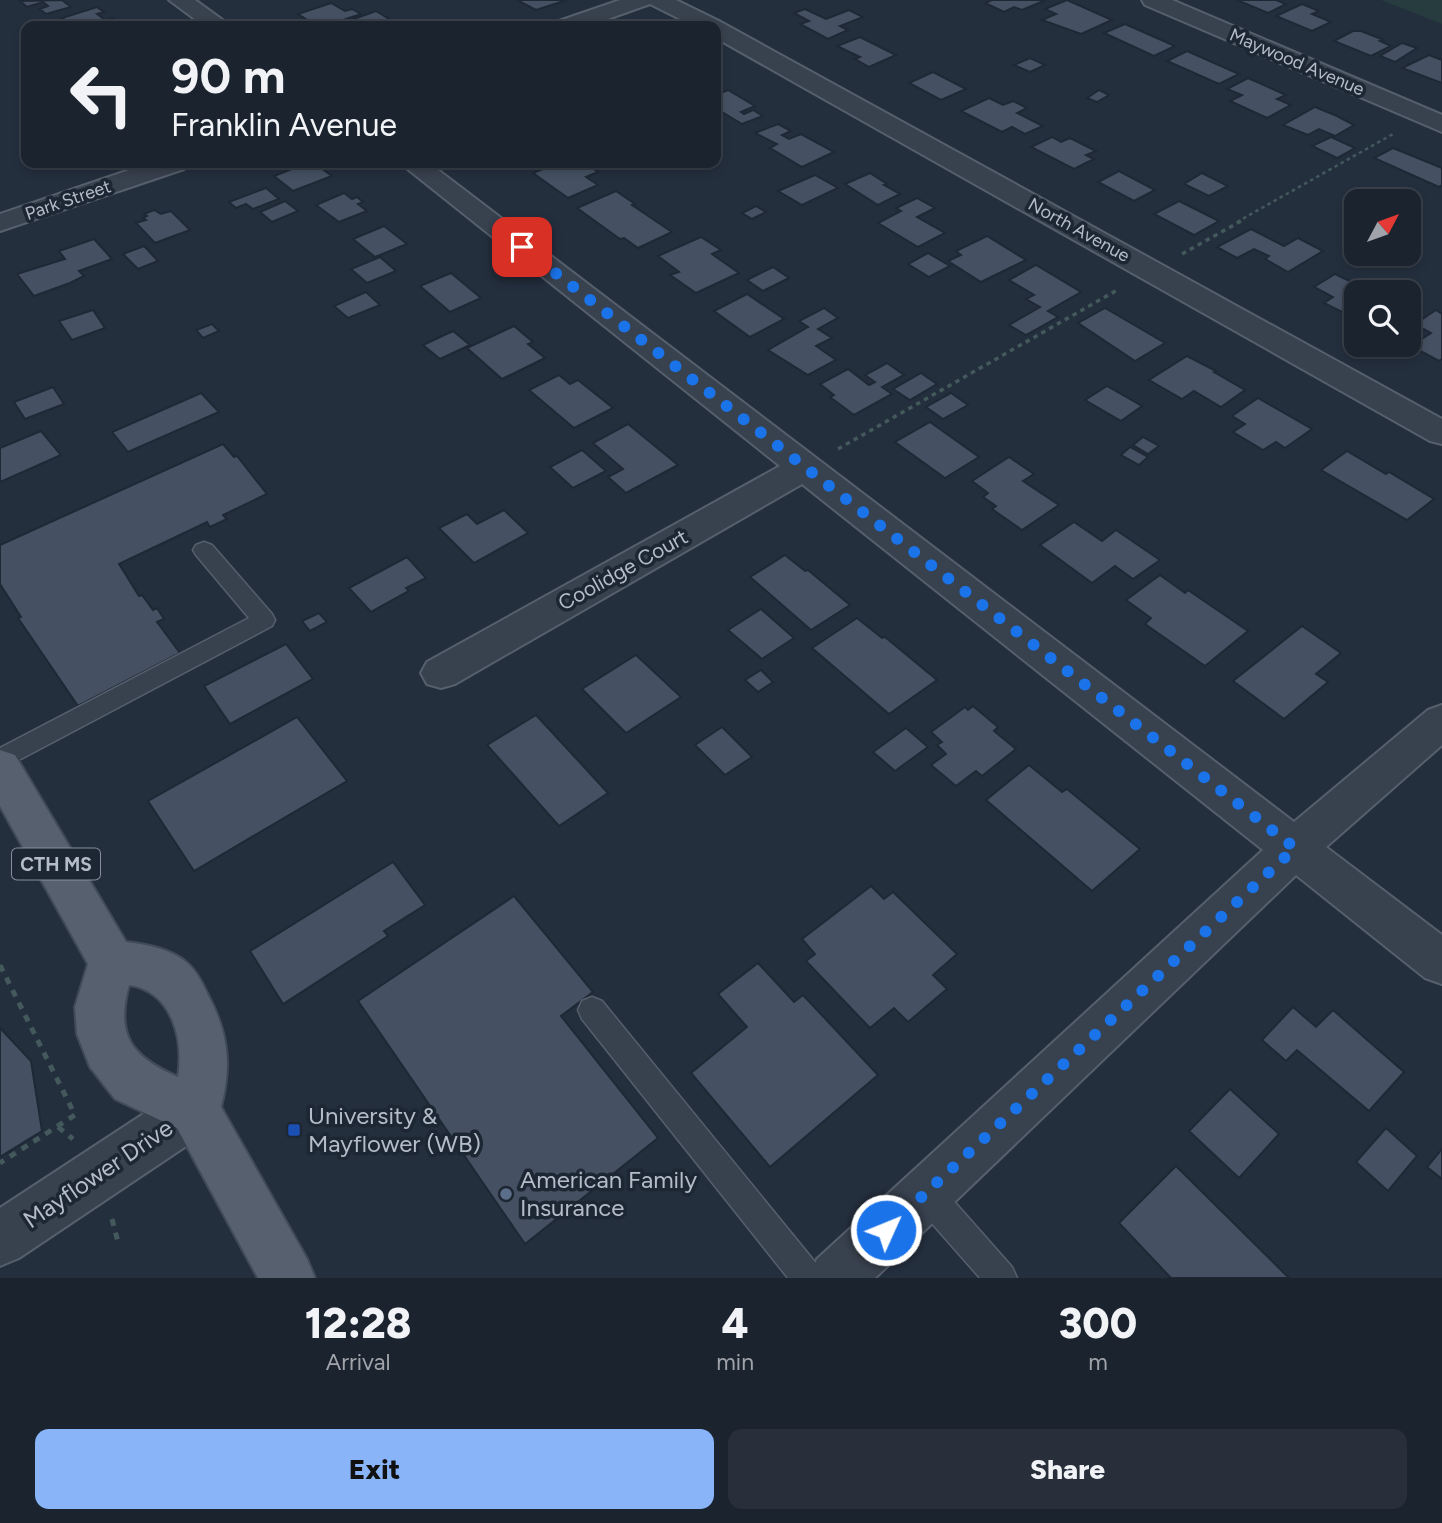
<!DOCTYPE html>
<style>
:root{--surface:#1b232e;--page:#282f3a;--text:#f1f3f6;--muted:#a0a4aa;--line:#39404a;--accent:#8ab4f8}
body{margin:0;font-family:Figtree,sans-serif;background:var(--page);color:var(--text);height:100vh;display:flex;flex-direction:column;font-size:26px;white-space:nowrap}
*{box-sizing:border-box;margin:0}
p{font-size:23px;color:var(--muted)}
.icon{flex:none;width:38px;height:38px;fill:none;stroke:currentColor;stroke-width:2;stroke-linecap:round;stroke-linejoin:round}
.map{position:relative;height:1278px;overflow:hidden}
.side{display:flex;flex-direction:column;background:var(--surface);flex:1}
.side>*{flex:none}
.hud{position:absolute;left:21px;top:21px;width:700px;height:147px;border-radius:14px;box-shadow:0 4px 10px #0003,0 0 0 2px var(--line);background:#1b232e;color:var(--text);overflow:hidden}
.needle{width:46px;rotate:49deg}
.controls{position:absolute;left:1344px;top:189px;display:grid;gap:14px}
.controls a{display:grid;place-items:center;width:77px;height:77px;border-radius:14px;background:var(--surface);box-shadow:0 4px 10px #0003,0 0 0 2px var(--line);font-size:35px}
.pin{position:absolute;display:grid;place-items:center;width:60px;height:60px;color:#fff;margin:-30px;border-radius:14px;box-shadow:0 4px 10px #0006}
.me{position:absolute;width:77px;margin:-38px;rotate:46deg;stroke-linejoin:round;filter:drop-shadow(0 0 5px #0008)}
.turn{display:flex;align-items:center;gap:24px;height:147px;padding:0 35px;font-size:32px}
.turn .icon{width:91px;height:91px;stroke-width:2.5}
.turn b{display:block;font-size:49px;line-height:60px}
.eta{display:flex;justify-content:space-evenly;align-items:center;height:119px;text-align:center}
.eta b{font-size:42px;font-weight:800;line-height:49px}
.primary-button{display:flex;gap:14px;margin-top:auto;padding:14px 35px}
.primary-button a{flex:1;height:80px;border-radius:14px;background:var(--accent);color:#111;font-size:28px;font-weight:800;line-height:80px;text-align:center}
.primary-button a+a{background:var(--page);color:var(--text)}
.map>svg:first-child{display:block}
.green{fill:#263c3f}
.building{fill:#455162;stroke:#1f2835;stroke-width:2}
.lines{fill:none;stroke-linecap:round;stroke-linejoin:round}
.service-casing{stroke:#565f6c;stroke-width:3}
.minor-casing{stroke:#565f6c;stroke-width:4}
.primary-casing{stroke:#414a57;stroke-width:4}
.path-far2{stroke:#44595c;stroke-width:2.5;stroke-dasharray:3.5 3.5;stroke-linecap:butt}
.path-far1{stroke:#44595c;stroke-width:3.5;stroke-dasharray:4.5 4.5;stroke-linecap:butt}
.path{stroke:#44595c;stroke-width:5;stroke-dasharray:7 7;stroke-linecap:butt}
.service{fill:#38414e;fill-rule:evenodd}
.minor{fill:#38414e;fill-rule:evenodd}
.primary{fill:#56606e;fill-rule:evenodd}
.route{stroke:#1a73e8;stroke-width:12;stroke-dasharray:0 21.6}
.transit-dot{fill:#1a4fb4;stroke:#1d2633;stroke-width:2.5}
.service-dot{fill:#5c6f8a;stroke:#1d2633;stroke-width:2.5}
.labels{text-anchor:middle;stroke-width:7;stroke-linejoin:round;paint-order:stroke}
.far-street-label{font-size:18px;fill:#b4bcc9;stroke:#1d2633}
.shield{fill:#1d2633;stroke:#878f9c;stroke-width:2}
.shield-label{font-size:19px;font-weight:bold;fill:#b4bcc9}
.street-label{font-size:21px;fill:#b4bcc9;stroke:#1d2633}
.near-poi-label{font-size:24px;fill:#b4bcc9;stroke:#1d2633;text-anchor:start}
.near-street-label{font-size:24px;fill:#b4bcc9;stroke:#1d2633}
</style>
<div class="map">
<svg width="1442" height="1278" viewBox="0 0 1442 1278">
<rect width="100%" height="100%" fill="#242f3e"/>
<path class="green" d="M1381,0H1442V24Z"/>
<g class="building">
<path d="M62,0L71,7L46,14L40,9L48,6L43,2L27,7L20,1Z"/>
<path d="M517,0H567L536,10Z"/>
<path d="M992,0H1046L1022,10L1014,7L1004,12L985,3Z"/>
<path d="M1067,0L1112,20L1081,34L1042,20L1056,14L1045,9Z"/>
<path d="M1237,0H1276L1286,4L1268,13Z"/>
<path d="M331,3L345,11L352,9L361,14L328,25L320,20L312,23L298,14Z"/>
<path d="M1302,4L1319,11L1312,14L1331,22L1312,31L1276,16Z"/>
<path d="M97,7L104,12L97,14L105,20L112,18L120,24L73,26L62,18Z"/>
<path d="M805,9L826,19L849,10L863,17L840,26L848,30L828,39L800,24L809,21L794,13Z"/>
<path d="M376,11L389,19L368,26H362L351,20Z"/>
<path d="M1125,24L1175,46L1154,56L1104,33Z"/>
<path d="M1353,31H1361L1384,40L1380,41L1391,46L1371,56L1334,41Z"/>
<path d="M860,37L896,55L869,67L855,59L860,57L837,46Z"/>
<path d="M1402,43L1417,48L1395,62L1380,56Z"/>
<path d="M1187,51L1239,74L1219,84L1167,61Z"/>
<path d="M1429,55L1442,60V83L1402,68Z"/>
<path d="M1030,58L1045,65L1030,72L1014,65Z"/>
<path d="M933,72L966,89L941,100L909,83Z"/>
<path d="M1248,78L1286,95L1277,99L1291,105L1267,118L1230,101L1242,95L1227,89Z"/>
<path d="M728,90L755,106L741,112L744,114L753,110L763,116L742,124L722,112L716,114V95Z"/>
<path d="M1099,90L1109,95L1097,102L1087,98Z"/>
<path d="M989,98L1003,105L1013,101L1027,108L1017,113L1043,126L1025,134L1012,127L1002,132L961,111Z"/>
<path d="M1315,107L1337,116L1354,125L1335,136L1319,129L1308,135L1283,125Z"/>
<path d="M778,124L791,131L782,135L789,139L801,134L834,152L802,167L770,148L777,144L755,133Z"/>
<path d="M1052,137L1061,142L1070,138L1096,151L1086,155L1094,159L1074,169L1031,147Z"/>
<path d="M1331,137L1355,148L1337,158L1312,146Z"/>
<path d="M1393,148L1442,168V185L1439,187L1374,158Z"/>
<path d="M307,163H314L332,176L293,191L274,176Z"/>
<path d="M557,163H584L598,172L586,177L598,185L568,198L533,173Z"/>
<path d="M1119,171L1155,190L1134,201L1098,182Z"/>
<path d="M870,173L887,184L884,185L900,194L878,205L845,184Z"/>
<path d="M1202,173L1228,186L1209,196L1184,184Z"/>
<path d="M815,175L838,188L802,205L778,191Z"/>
<path d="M266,188L279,199L253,209L246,204L236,208L229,202Z"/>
<path d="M616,191L635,204L632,205L672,232L638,248L624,238L620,239L577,208Z"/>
<path d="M344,193L352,199L357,197L363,202L358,204L367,211L339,222L316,205Z"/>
<path d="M917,198L935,208L917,217L945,233L918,247L878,223L901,211L896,208Z"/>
<path d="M285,201L298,211L272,222L260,212Z"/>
<path d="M1179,201L1219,221L1194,235L1154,214Z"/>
<path d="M756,206L766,212L752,219L742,213Z"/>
<path d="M154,210L161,214L171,211L190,230L155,243L136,223L146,220L143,218L147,216L144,214Z"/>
<path d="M384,226L407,244L375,257L353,239Z"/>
<path d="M1251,229L1284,246L1298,238L1323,251L1288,272L1265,259L1269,256L1254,249L1237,258L1217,247Z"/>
<path d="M987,236L1026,260L981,282L948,261L961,255L956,251Z"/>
<path d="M701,237L721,250L712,254L739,273L696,293L670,275L679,272L658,256Z"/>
<path d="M94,239L112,259L79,271L84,276L70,283L34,296L17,274L65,259L59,251Z"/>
<path d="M144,246L158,261L138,269L123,254Z"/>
<path d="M928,253L950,266L929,277L908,264Z"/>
<path d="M380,257L396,271L367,283L351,269Z"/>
<path d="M1036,265L1081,292L1048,311L1058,317L1026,335L1009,325L1040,307L1026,299L1034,295L1009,280Z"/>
<path d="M773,267L789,278L763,291L747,280Z"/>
<path d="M451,273L481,298L450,312L420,286Z"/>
<path d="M1335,274L1362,287L1357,291L1360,292H1356V319L1324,303L1333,297L1314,287Z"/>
<path d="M366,292L380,305L348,318L334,306Z"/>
<path d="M747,294L784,319L750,337L714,311Z"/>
<path d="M824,308L838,318L818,329L832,338L816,346L836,360L808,375L768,350L808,327L799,321Z"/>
<path d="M1105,308L1165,343L1135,361L1078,323Z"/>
<path d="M93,310L105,328L72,340L59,321Z"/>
<path d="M1436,310L1442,314V359L1439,361L1411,346L1431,333L1415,324Z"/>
<path d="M212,324L219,331L203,338L196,330Z"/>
<path d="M514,326L533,342L528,344L545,358L502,379L467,348Z"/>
<path d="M514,326L533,342L528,344L545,358L502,379L467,348Z"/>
<path d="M453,331L470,345L440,359L423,345Z"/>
<path d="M453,331L470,345L440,359L423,345Z"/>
<path d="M1187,356L1216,371L1214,372L1245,390L1221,407L1194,391L1182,399L1149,380Z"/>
<path d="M887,363L904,375L882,387L892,394L854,415L830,397L834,395L820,384L848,369L869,385L875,382L865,375Z"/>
<path d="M921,373L937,384L910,400L893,389Z"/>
<path d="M559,375L570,384L578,380L613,408L574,428L529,390Z"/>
<path d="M1107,386L1142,406L1121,421L1085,400Z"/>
<path d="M53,387L64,404L25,419L14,402Z"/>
<path d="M201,393L219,412L128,452L112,432Z"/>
<path d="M951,393L968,405L943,419L926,407Z"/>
<path d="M1258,398L1312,429L1285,448L1276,442L1263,450L1233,432L1245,424L1232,416Z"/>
<path d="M930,422L979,457L945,478L895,442Z"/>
<path d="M628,424L678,465L626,493L608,477L623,469L593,443Z"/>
<path d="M41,431L61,455L0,482V448Z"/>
<path d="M1143,437L1159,446L1148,454L1133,445Z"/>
<path d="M223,444L234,457L237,456L267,494L223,515L227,519L210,527L207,522L119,564L139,596L142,595L153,610L157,608L164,619L157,622L180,653L78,706L18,618L21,617L0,584V545Z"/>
<path d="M1130,447L1148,457L1139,465L1121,455Z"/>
<path d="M582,450L606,471L573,488L550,467Z"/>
<path d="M1347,451L1386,474L1389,472L1434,499L1407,520L1321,470Z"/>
<path d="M1009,457L1034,474L1023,481L1059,505L1022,530L992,509L996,506L983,497L988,493L972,481Z"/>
<path d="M504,510L528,533L474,563L439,528L467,514L477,524Z"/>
<path d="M1074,522L1102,541L1116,530L1160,560L1133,579L1115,566L1092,583L1040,545Z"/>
<path d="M785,555L805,571L808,570L850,605L811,630L750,577Z"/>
<path d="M407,557L426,578L406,588L409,591L371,612L349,588Z"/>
<path d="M1160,575L1185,593L1188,590L1248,631L1205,666L1145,624L1151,618L1126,600Z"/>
<path d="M761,609L794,638L762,659L728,630Z"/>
<path d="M319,613L327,622L310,631L302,621Z"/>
<path d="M857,618L882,638L885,637L937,680L889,714L812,648Z"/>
<path d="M1302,626L1341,653L1316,674L1328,682L1284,719L1233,681Z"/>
<path d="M286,644L313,679L230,724L204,686Z"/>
<path d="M636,655L681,697L626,733L582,689Z"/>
<path d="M761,670L773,682L758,692L745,680Z"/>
<path d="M973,706L998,727L994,731L1016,749L982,776L976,771L956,786L931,765L946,754L937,745L942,742L931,732L965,707L968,710Z"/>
<path d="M536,715L608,793L559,826L487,745Z"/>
<path d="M297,717L347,781L194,871L148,801Z"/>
<path d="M722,727L752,757L725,775L695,745Z"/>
<path d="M906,728L928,747L895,771L873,752Z"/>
<path d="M1029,765L1062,792L1067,789L1140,849L1092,891L986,800Z"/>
<path d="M393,862L425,905L384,931L388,936L283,1004L250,951Z"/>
<path d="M871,886L884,899L893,892L957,954L933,975L947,989L908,1022L894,1008L870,1028L806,961L815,954L802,939Z"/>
<path d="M514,896L593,992L561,1016L658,1138L525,1244L358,1001Z"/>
<path d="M758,963L794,1002L803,995L878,1075L770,1167L691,1073L747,1027L718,994Z"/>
<path d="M1293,1007L1316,1027L1333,1010L1404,1072L1369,1111L1297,1050L1286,1061L1262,1040Z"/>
<path d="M0,1028L31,1061L42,1131L0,1157Z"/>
<path d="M1230,1089L1279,1134L1239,1178L1189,1131Z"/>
<path d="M1386,1128L1417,1156L1388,1191L1356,1162Z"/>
<path d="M1442,1149V1179L1427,1167Z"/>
<path d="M1176,1166L1289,1278H1171L1119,1223Z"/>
</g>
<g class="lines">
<g class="service-casing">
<g id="service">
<path d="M204,542L212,545L272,614L275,620L272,626L0,770V748L249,618L196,555L193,550L196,545Z"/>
<path d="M592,997L602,1001L819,1267L824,1278H788L582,1019L578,1010L582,1001Z"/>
<path d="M925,1176L936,1181L1012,1267L1017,1278H980L914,1203L909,1192L914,1181Z"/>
</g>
</g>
<g class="minor-casing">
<g id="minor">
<path d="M169,0H195L231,26H204Z"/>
<path d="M620,0H676L719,21L1442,419V444L1430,441L716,38V26H694L650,4L588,26H555L559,21Z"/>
<path d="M1142,0H1172L1442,115V132L1145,5Z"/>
<path d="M150,163H188L184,169L0,231V214Z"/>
<path d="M400,163H429L1294,822L1428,710L1442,705V745L1326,847L1442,935V984L1425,978L1296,875L875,1278H809L817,1259L1263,850L802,484L455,684L441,688L427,684L421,673L427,662L780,466Z"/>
<path d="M195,1085L213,1092L220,1110L213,1128L19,1258L0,1266V1208L177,1092Z"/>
</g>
</g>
<g class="primary-casing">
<path id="primary" d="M0,750L15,755L126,942C145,944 171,949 186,962C196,970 202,982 207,993C228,1032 232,1064 221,1107L307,1259L315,1278H258L177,1128L115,1099L90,1067L77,1034L75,1007L88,964L0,806ZM129,985C172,991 184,1039 178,1077C132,1057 115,1036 129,985Z"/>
</g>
<path class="path-far2" d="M1237,222L1393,134"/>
<g class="path-far1">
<path d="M1182,254L1241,221"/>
<path d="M838,449L1119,289"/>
</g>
<g class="path">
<path d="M0,965L75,1115L0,1163"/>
<path d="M58,1127L73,1139"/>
<path d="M112,1219L118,1242"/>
</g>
<use href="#service" class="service"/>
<use href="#minor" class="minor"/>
<use href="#primary" class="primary"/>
</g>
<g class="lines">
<path class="route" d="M522,247L1295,848L886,1230"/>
</g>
<rect class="transit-dot" x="287" y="1123" width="14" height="14" rx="3.5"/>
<circle class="service-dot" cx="506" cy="1194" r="7"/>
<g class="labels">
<g class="far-street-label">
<text transform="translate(1297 62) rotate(23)" y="6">Maywood Avenue</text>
<text transform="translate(68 200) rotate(-19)" y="6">Park Street</text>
<text transform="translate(1079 230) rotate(29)" y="6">North Avenue</text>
</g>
<rect class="shield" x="12" y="848.5" width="88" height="31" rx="5"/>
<g class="shield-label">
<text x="56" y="871">CTH MS</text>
</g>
<g class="street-label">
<text transform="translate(623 570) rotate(-29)" y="7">Coolidge Court</text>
</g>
<g class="near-poi-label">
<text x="308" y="1124">University &amp;<tspan x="308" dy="28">Mayflower (WB)</tspan></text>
<text x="520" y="1188">American Family<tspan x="520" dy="28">Insurance</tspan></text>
</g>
<g class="near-street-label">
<text transform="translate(98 1174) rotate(-34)" y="8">Mayflower Drive</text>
</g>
</g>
</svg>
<div class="controls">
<a><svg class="needle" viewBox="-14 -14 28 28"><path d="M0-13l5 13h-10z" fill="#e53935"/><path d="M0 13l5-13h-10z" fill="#a0a4aa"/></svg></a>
<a><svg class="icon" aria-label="search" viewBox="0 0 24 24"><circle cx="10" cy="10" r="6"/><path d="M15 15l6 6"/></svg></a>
</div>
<div class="pin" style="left:522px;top:247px;background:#d93025"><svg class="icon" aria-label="arrive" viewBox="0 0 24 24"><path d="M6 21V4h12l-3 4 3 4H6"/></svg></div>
<svg class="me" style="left:886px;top:1230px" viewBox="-20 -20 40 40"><circle r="17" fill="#1a73e8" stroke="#fff" stroke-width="3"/><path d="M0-11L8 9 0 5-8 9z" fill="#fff"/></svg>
<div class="hud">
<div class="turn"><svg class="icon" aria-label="left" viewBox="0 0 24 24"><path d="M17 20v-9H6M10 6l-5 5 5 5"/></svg><div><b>90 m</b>Franklin Avenue</div></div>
</div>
</div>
<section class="side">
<div class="eta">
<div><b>12:28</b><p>Arrival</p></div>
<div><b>4</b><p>min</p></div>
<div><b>300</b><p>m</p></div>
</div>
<div class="primary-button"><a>Exit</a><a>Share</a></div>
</section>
